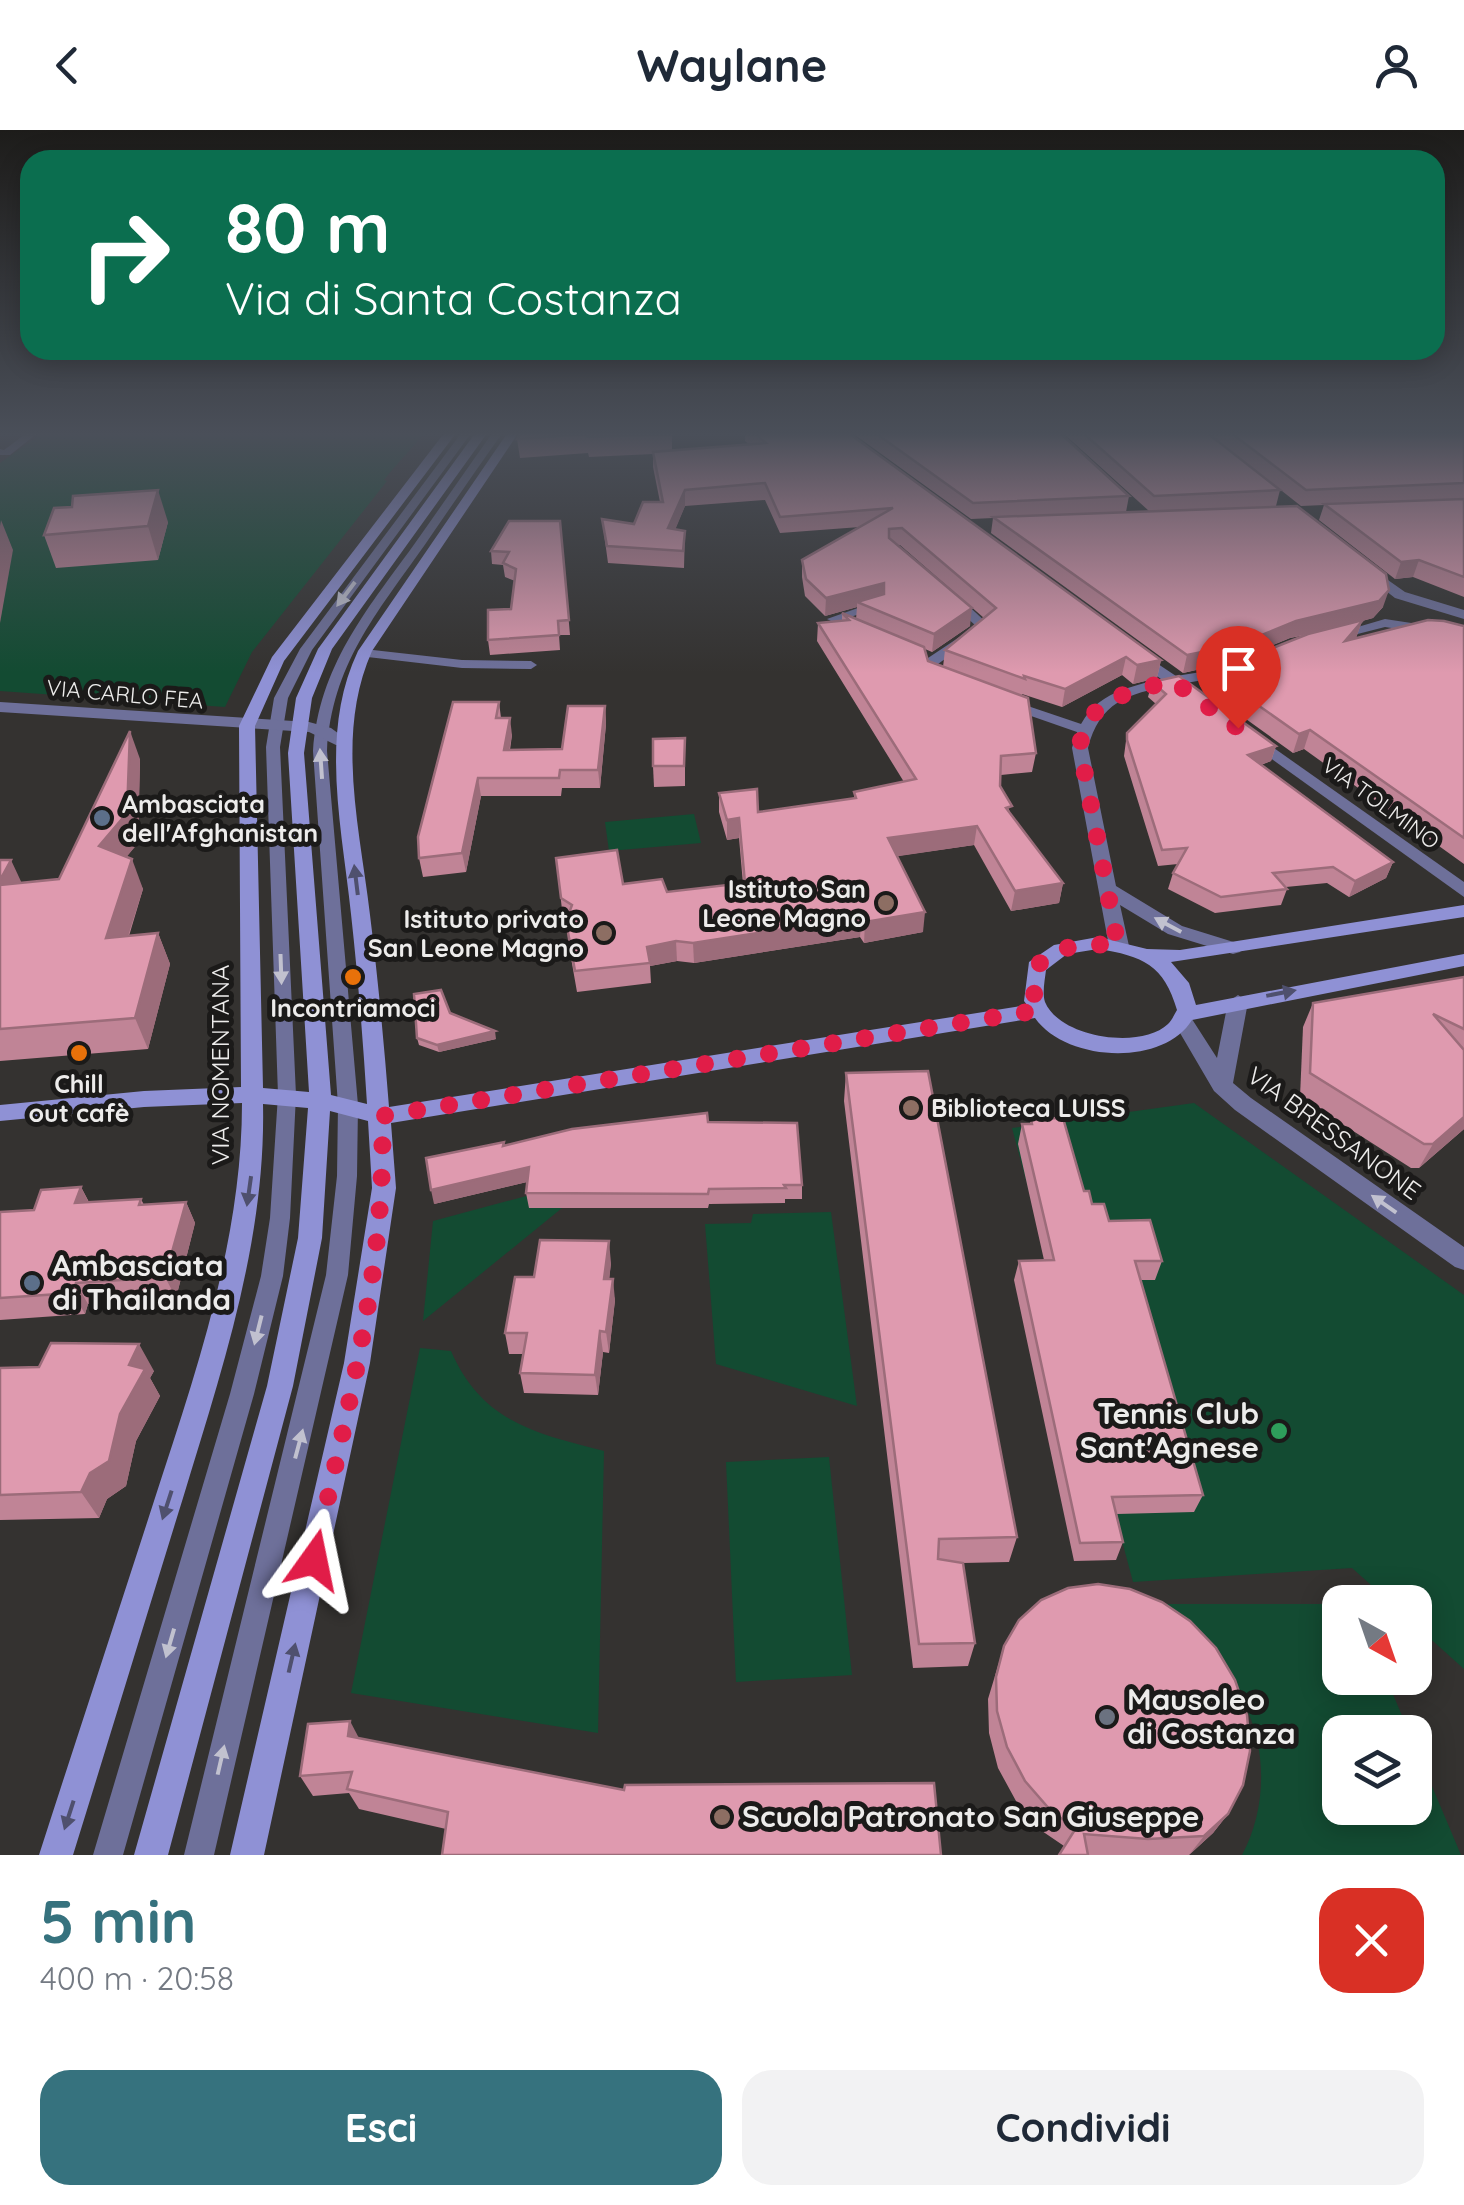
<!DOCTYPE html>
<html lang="it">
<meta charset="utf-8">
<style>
:root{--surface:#fff;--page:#f2f2f3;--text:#1f2937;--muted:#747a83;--accent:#36727e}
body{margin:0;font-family:Quicksand,sans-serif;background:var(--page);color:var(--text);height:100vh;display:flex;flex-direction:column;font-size:38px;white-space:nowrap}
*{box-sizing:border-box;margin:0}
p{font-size:32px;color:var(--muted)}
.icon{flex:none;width:55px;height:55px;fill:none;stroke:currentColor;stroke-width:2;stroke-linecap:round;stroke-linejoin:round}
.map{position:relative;height:1725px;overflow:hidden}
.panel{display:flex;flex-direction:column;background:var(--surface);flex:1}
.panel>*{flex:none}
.hud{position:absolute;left:20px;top:20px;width:1425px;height:210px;border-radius:30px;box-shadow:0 5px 25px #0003;background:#0b6e4f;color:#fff;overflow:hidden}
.needle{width:65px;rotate:140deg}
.fabs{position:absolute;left:1322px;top:1455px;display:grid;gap:20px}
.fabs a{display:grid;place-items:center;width:110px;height:110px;border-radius:20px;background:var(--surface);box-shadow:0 5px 25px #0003;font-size:50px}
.pin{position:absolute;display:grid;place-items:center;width:85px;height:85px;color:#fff;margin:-102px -42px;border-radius:50% 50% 50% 0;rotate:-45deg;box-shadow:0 0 10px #0007}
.pin .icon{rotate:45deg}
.me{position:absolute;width:110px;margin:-55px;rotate:12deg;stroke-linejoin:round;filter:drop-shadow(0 0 8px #0008)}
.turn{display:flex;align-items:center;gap:35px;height:210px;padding:0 40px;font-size:45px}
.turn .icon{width:130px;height:130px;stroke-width:2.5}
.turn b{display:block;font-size:70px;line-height:85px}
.round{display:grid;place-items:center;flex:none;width:105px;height:105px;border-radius:30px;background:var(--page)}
.head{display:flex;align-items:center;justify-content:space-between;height:170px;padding:0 40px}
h1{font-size:60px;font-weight:700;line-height:75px;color:var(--accent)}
.action{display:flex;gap:20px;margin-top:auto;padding:20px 40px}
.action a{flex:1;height:115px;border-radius:30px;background:var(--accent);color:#fff;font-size:40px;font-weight:700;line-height:115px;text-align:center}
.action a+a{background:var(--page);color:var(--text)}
header{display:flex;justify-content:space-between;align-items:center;height:130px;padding:0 40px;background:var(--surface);font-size:45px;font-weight:700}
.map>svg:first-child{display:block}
.green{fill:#134b32}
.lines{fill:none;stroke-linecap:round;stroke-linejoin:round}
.lane{fill:#6e709a;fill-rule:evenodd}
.street{fill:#6e709a;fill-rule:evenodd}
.secondary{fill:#8f91d5;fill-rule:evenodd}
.wall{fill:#c08496;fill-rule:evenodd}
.shaded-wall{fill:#9c6c7a}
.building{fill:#df9aaf;stroke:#9c6c7a;stroke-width:2.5}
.oneway{fill:#c1c1cf}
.oneway2{fill:#4f506e}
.route{stroke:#e11d48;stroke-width:18;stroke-dasharray:0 32.4}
.service-dot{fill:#5c6f8a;stroke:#1b1a19;stroke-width:4}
.education-dot{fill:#8d6e63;stroke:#1b1a19;stroke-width:4}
.food-dot{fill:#e8710a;stroke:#1b1a19;stroke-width:4}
.leisure-dot{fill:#2e9e5b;stroke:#1b1a19;stroke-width:4}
.worship-dot{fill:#6b7280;stroke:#1b1a19;stroke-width:4}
.labels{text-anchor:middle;stroke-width:10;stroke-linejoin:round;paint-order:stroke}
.far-street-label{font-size:22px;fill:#edeceb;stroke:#1b1a19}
.poi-label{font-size:25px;font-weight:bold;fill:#edeceb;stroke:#1b1a19;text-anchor:start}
.street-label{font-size:25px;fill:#edeceb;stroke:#1b1a19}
.near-poi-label{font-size:30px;font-weight:bold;fill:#edeceb;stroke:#1b1a19;text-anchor:start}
</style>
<header><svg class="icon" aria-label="back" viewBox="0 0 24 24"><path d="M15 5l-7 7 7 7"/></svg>Waylane<svg class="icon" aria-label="person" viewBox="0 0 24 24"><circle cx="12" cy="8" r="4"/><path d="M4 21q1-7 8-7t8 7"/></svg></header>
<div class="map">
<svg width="1464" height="1725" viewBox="0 0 1464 1725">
<rect width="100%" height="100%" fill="#343230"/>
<g class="green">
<path d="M44,302H425C412,319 396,334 384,350L387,351L252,522L225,577L0,561V333Z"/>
<path d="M694,684L701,713L609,721L605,692Z"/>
<path d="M1194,973L1464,1165V1539L1415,1495V1472H1390L1352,1438L1133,1452L1012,998Z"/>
<path d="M530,1065L529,1078H562L423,1191L433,1091Z"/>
<path d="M831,1082L857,1276L716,1234L705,1094L751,1093L753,1084Z"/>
<path d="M420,1218L451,1221C482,1292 535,1303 604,1321L598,1603L351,1563Z"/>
<path d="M829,1327L852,1545L736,1552L726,1332Z"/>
<path d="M1135,1474H1340V1548H1386L1409,1602H1340V1678H1415V1616L1461,1725H1242C1272,1670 1268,1589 1221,1542C1196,1517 1163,1496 1135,1474Z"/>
</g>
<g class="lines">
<g class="lane">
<path d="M28,302H39L10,325H0V319L4,320Z"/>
<path d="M462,302H472L312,520L288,568L280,617L296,965L290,1088L283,1146L254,1264L123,1725H93L230,1264L261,1146L270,1088L278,965L266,617L274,568L300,519Z"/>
<path d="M493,302H503C476,340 450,378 424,416C376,484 332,535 327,621L358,975L357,1046L348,1145L214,1725H184L326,1145L337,1046L338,975L313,621C319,537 365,482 413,416C440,378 466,340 493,302Z"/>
<path d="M952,468H960L990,496L938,534H928V528L976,496L952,474Z"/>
<path d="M872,473L882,476L845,489L861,496V502H853L827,489Z"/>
<path d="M364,519L462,530L531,531L537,535L531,539L462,538L359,526V520Z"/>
<path d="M1007,569L1087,596L1089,599L1082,603L1077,602L1002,576V570Z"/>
</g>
<g class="street">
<path d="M1368,436L1405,462L1464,480V489L1395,468L1363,443V437Z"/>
<path d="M1385,489L1464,501V509L1385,497L1334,510L1327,506Z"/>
<path d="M1137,520L1176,546L1226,538L1233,542L1226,546L1186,553L1198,563L1190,568L1171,556C1128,563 1099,573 1088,618L1116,756L1182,796L1240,814L1243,818L1240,822L1233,824L1168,804L1120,775L1129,816L1119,822L1109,816L1072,618C1085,568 1115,560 1161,549L1132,527V521Z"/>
<path d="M0,572L309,592L331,598L350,612L348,615H336L309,602L0,582Z"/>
<path d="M1254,604L1464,752V767L1248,612V606Z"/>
<path d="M1238,865L1248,872L1233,953L1251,968L1464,1117V1140L1455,1137L1235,980L1214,961L1173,891L1176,886H1190L1217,928L1228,872Z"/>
</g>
<path class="secondary" d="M445,302H457L284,531L255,596L263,958L309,962L288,623L296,568L318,519L476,302H488L332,519L312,568L304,623L331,965L367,974C363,910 358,847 351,784C342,697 319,603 358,521L508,302H519L372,521C335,604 360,699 370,785C378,849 384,913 389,977L1027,875L1024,871L1029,832L1054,815L1098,807L1147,819L1180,820L1464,775V787L1171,832L1189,853L1196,875L1464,824V836L1192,890C1163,937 1066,932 1035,888L391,993L396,1058L370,1233L264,1725H230L344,1233L372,1058L368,991L330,981L322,1108L293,1256L168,1725H134L267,1256L298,1108L308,978L263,974C266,1109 222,1240 183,1368C146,1487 110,1606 73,1725H39C77,1607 116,1489 154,1371C196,1242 242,1110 242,973L144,977L0,991V975L144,961L241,957L239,596L272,527ZM1098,819C1143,826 1164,835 1177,880C1174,885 1172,890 1168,894C1141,920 1060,908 1045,872C1042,863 1045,849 1046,840L1067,824Z"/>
</g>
<g class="wall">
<path d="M522,302L672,304V320L750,315L745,311V305L743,302H847L1161,530L1157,548L1133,554L1122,545L1062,577L1022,564L1036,623L1032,642L1001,645L1000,656L1011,685L1063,753L1059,773L1011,781L974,715L897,726L923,802L864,813L860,807L694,833L677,831L650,836L651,853L577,862L568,811L567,790L563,788L556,728L623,754L667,762L743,754L739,708L727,710L719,682V663L758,682L854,668V662L904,652L817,511L818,493L842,491V483L856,489L857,477L825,486L805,466L802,447V430L860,397L780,403L765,370L685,376L675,399L685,401L684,438L608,433L602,389L634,394L660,372L653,337V324L589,327L588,323L520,328L517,309ZM898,415H900L984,488L945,520L943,537L928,531L925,519L932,522L970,496Z"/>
<path d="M851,302H1059L1129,366L1126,382L1149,381L1062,302H1206L1280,360L1276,376L1383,477L1373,488L1362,491L1356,508L1464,496V734L1304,619L1293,623L1200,556L1205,538L1183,543L991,403L993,388L971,389ZM1306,505L1248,528L1234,531L1290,508Z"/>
<path d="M1207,302H1464V467L1413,447L1395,449L1319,390L1324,375L1301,376Z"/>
<path d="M560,391L570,505H559L560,520L490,525L488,510L511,479L515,451L505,447L503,435L492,434L491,421Z"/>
<path d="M168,392L158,430L56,438L44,405Z"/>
<path d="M1152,552L1276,616L1271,631L1261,635L1393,732L1386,748L1349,767L1327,753L1286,757L1287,759L1281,775L1215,783L1168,759L1173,743L1178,734L1158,736L1124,626L1127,603L1156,574L1148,567Z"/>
<path d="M499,572L501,588L512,605L510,620L562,619L605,576L606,594L600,658H562L561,666H481L466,742L423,747L419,728Z"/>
<path d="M685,608V656L654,657L653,636Z"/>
<path d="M140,629L138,713L126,727L143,759L129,806L158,803L170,834L148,919L0,931V730L21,753L59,749Z"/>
<path d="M1464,847V999L1419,1038H1411L1300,967L1303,897L1313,873Z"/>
<path d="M450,883L496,909L439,922L419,915L417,908Z"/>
<path d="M846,943L1017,1407L1009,1432L963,1433L975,1513L968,1536L913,1538L844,971Z"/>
<path d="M1031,989L1092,1074L1109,1091L1162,1131L1155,1150H1140L1203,1365L1194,1382L1117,1384L1123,1412L1116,1430L1074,1431L1014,1150L1019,1131L1044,1130L1018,1014L1022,994H1030Z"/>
<path d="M708,992L802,1055V1069H785V1073L709,1074L708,1078H529L526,1063L527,1052L434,1074L505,1016Z"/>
<path d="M81,1057L89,1072L141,1069L144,1075L186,1072L195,1093L176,1168L88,1174L85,1184L0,1190V1082L34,1080Z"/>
<path d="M611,1133L609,1149L615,1170L609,1223L603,1222L598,1265L524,1263L520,1243L523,1224H509L505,1203L534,1147Z"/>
<path d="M0,1238L154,1241L150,1248L160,1266L136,1311L126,1356L107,1369L99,1388L0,1390Z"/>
<path d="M1004,1516L1228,1684L1213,1703L1189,1725H1058L1064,1716L1042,1701L1016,1671L998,1638L989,1603L988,1569Z"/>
<path d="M360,1609L624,1660L934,1653L446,1699L359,1679L349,1663L313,1666L300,1646Z"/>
</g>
<g class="shaded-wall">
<path d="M158,360L168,392L158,430L148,396Z"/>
<path d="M685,360V376L669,415L668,398Z"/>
<path d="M1,390L13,420L0,493V396Z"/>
<path d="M1419,430L1413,447L1395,449L1401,432Z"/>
<path d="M884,453L882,470L857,472V477L825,486L826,468Z"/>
<path d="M1389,460L1383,477L1373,488L1362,491L1356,508L1345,511L1362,491L1290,508L1232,532L1183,543L1187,525Z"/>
<path d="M972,478L970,496L932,522L934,504Z"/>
<path d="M1126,527L1122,545L1062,577L1065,559Z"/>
<path d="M1161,530L1157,548L1133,554L1137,535Z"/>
<path d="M605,576L606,594L600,658L598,640Z"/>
<path d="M510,588L512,605L506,638L504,620Z"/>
<path d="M1310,600L1304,619L1293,623L1299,604Z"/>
<path d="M130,601L140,629L138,713L111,746L99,716Z"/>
<path d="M1276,616L1271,631L1243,641L1248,625Z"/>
<path d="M478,648L481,666L466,742L462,723Z"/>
<path d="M739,688V708L727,710V690Z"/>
<path d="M977,696L974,715L886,728L888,708Z"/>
<path d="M132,729L143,759L118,838L106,808Z"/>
<path d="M11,730L25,760L0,762V750Z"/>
<path d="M1393,732L1386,748L1349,767L1355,751Z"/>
<path d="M1063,753L1059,773L1011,781L1015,761Z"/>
<path d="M925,782L923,802L864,813L865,792Z"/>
<path d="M862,787L860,807L694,833L693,813Z"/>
<path d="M158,803L170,834L148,919L135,888Z"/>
<path d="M676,811L677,831L650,836L647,817Z"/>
<path d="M495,901L496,909L439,922L437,915Z"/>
<path d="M1464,987V999L1419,1038L1433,1014Z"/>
<path d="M529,1037L531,1051L434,1074L431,1060Z"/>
<path d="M81,1057L92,1079L75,1073Z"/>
<path d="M186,1072L195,1093L176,1168L165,1147Z"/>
<path d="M609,1111L611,1133L607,1170L604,1149Z"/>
<path d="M613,1149L615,1170L609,1223L606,1202Z"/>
<path d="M76,1153L88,1174L85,1184L73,1163Z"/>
<path d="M600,1201L603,1222L598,1265L595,1245Z"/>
<path d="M139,1214L154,1241L150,1248L160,1266L136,1311L126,1356L107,1369L99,1388L81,1362L129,1235Z"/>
<path d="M350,1591L361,1612L348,1606Z"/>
<path d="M1228,1684L1213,1703L1189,1725L1204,1706Z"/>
</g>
<g class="building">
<path d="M522,302H671L672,304L587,307V304L517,309Z"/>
<path d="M753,302H847L1161,530L1137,535L1126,527L1065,559L1024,546L1025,549L945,520L996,478L902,398L889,399V408L972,478L934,504L857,472L884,464V453L826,468L806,449L802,430L893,378L780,387L765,353L685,360L668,398L685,401L683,421L607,416L602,389L634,394L643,372H663L653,322L766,313Z"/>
<path d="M874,302H1059L1129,366L973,373Z"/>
<path d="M1082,302H1206L1280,360L1154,366Z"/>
<path d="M1230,302H1464V353L1306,360Z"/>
<path d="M158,360L148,396L44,405L54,378L72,377L73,366Z"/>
<path d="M1464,369V447L1419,430L1401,432L1324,374Z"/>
<path d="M1297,376L1386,444L1389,460L1379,471L1296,491L1237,515L1187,525L993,387Z"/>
<path d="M509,391H560L569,490L558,491L559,505L488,510V480L511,479L516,439L503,433L509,422L491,421Z"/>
<path d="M842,483L924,517L928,531L1028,568L1036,623L1001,626L1000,656L1012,676L1006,678L1063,753L1015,761L977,696L888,708L925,782L865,792L862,787L693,813L676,811L647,817L650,833L575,841L566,791L572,775L561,768L556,728L617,720L623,754L662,749L667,762L745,753L739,688L727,690L719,663L757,659L758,682L856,668L854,662L916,649L818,493L849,490Z"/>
<path d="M1363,490L1345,511L1428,490L1444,491L1464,496V708L1310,600L1299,604L1205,538L1248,528L1308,504Z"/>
<path d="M1179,546L1276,616L1248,625L1393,732L1355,751L1333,737L1273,743L1287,759L1221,767L1173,743L1187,718L1162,720L1127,610V603L1166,564L1152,552Z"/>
<path d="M453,572H499L496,588H510L504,620L562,619L568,576H605L598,640H560L559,648H478L462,723L419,728L418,707Z"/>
<path d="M130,601L127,683L99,716L132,729L106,808L158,803L135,888L0,899V755L59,749Z"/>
<path d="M685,608L684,636H653V609Z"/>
<path d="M0,730H11L0,750Z"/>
<path d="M1464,847V899L1433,884L1464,920V987L1433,1014H1424L1310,943L1313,873Z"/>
<path d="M441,860L450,883L495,901L437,915L417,908L414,864Z"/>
<path d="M928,941L1017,1407L939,1409L938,1429L963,1433L975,1513L919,1514L846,943Z"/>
<path d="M707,983L708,992L797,993L802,1055H784L786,1058L709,1059L708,1064L526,1063L529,1037L431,1060L426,1028L504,1012L503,1016L572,999Z"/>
<path d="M1063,988L1084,1061H1089L1092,1074H1104L1109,1091L1150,1090L1162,1131H1135L1203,1365L1112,1367L1123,1412L1080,1413L1019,1131L1054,1130L1022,994H1032L1031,989Z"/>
<path d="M81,1057L75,1073L141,1069L139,1075L186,1072L165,1147L76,1153L73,1163L0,1168V1082L34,1080L41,1060Z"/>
<path d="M540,1110L609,1111L604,1149H613L606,1202L600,1201L595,1245L520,1243L527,1203H505L515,1147H534Z"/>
<path d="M51,1213L139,1214L129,1235L145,1239L120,1284L109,1331L90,1343L81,1362L0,1365V1238L39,1237Z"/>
<path d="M1098,1454L1130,1459L1162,1472L1190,1491L1216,1518L1235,1550L1247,1585L1250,1621L1243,1655L1228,1684L1204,1706L1148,1709L1084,1704L1088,1725H1059L1076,1698L1052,1682L1025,1651L1007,1617L997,1581L996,1547L1004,1516L1019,1490L1041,1470L1068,1458Z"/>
<path d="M350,1591L348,1606L624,1660L625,1655L934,1653L941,1725H442L448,1682L347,1659L352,1642L300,1646L308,1594Z"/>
</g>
<defs><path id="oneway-solid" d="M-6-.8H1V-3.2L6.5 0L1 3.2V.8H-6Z" transform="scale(2.5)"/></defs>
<g class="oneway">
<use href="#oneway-solid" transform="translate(346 464) rotate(127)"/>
<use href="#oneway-solid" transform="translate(321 634) rotate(-94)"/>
<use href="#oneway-solid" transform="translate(1168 795) rotate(-152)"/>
<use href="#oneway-solid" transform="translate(281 839) rotate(88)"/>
<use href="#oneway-solid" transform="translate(1384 1074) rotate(-145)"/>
<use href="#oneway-solid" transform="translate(258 1200) rotate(104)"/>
<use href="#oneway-solid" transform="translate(299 1314) rotate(-75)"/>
<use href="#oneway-solid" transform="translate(170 1513) rotate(106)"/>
<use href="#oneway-solid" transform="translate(221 1630) rotate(-77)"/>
</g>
<g class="oneway2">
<use href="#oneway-solid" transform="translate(356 750) rotate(-97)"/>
<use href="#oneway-solid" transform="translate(1281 863) rotate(-11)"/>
<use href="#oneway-solid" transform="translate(249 1061) rotate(98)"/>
<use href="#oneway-solid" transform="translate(167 1375) rotate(108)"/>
<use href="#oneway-solid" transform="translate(292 1528) rotate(-77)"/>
<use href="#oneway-solid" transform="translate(69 1685) rotate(108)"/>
</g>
<linearGradient id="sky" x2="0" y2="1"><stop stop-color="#1d1c1a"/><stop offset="0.56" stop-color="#4a4f59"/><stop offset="1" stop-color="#4a4f59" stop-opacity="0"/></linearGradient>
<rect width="1464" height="543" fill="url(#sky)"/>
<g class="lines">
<path class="route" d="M314,1430C346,1283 387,1137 382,986L1040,880C1012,821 1074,810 1118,816L1080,618C1083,569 1134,560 1173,551L1238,598"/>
</g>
<g class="service-dot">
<circle cx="102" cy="688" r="10"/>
<circle cx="32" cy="1153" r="10"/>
</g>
<g class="education-dot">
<circle cx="886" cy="773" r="10"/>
<circle cx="604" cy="803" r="10"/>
<circle cx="911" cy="978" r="10"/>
<circle cx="722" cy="1687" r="10"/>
</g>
<g class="food-dot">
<circle cx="353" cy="847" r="10"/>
<circle cx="79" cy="923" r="10"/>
</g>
<circle class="leisure-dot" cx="1279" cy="1301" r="10"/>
<circle class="worship-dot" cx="1107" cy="1587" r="10"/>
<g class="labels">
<g class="far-street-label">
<text transform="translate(125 564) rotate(5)" y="8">VIA CARLO FEA</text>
<text transform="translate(1381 673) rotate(36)" y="8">VIA TOLMINO</text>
</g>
<g class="poi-label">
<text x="122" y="683">Ambasciata<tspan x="122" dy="29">dell'Afghanistan</tspan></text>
<text x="866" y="768" text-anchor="end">Istituto San<tspan x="866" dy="29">Leone Magno</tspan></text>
<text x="584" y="798" text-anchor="end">Istituto privato<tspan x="584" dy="29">San Leone Magno</tspan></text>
<text x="353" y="887" text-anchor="middle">Incontriamoci</text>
<text x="79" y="963" text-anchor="middle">Chill<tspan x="79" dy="29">out cafè</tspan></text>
<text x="931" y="987">Biblioteca LUISS</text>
</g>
<g class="street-label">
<text transform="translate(220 935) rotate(-90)" y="9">VIA NOMENTANA</text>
<text transform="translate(1334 1003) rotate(36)" y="9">VIA BRESSANONE</text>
</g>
<g class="near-poi-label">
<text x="52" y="1146">Ambasciata<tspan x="52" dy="34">di Thailanda</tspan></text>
<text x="1259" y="1294" text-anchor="end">Tennis Club<tspan x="1259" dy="34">Sant'Agnese</tspan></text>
<text x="1127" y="1580">Mausoleo<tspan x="1127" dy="34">di Costanza</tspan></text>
<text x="742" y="1697">Scuola Patronato San Giuseppe</text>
</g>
</g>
</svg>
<div class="fabs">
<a><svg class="needle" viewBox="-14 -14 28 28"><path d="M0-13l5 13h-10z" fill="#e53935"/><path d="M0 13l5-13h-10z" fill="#747a83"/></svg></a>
<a><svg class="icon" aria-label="layers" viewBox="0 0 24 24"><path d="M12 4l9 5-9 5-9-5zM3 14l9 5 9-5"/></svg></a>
</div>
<div class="pin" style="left:1238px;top:598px;background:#d93025"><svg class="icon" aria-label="arrive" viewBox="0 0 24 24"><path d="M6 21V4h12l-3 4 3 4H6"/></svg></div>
<svg class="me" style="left:314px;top:1430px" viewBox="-20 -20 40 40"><path d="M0-17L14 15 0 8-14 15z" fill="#e11d48" stroke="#fff" stroke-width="4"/></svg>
<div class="hud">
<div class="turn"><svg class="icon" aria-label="right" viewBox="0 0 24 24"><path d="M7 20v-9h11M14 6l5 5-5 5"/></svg><div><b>80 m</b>Via di Santa Costanza</div></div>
</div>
</div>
<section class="panel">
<div class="head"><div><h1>5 min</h1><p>400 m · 20:58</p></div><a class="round" style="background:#d93025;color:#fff"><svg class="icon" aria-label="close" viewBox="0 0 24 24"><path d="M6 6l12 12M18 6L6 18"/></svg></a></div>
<div class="action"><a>Esci</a><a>Condividi</a></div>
</section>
